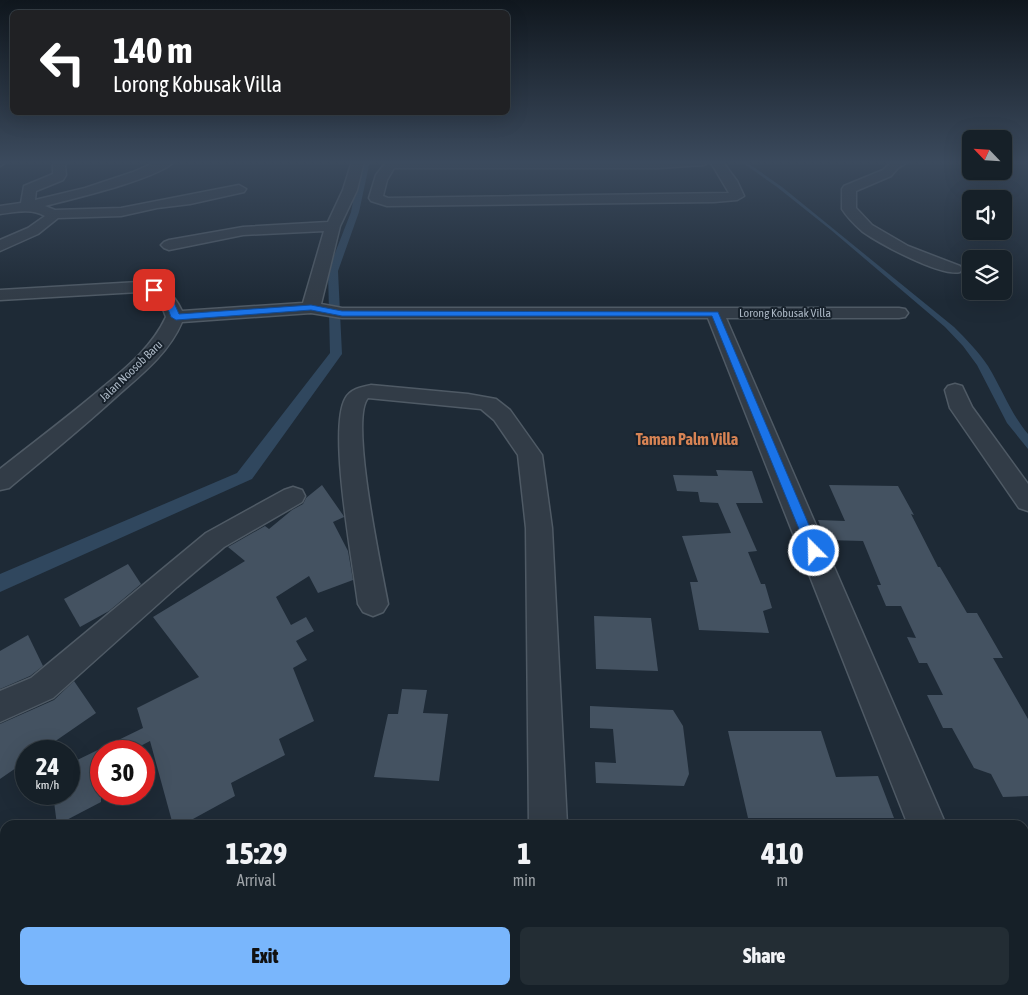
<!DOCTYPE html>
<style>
:root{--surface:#162028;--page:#232d34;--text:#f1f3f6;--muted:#9ea3a8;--line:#353e45;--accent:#79b6fc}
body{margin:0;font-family:"Asap Condensed",sans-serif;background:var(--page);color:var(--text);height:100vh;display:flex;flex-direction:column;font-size:19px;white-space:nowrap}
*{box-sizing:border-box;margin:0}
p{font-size:16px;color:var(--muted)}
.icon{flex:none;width:28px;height:28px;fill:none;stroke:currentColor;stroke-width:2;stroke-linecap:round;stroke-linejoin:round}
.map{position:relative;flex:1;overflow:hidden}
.side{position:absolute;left:0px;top:820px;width:1029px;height:175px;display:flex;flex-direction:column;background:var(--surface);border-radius:15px 15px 0 0;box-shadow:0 5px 20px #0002,0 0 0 1px var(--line)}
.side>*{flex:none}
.hud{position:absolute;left:10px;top:10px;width:500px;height:105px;border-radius:8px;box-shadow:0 5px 20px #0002,0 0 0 1px var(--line);background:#202124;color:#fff;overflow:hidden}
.needle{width:32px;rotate:295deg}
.controls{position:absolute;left:962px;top:130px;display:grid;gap:10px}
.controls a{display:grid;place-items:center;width:50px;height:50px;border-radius:8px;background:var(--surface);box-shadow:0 5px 20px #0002,0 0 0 1px var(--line);font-size:25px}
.speed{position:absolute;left:15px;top:740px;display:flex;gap:10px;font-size:25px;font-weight:700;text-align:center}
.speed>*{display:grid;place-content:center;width:65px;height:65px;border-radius:50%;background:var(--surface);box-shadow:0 5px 20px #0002,0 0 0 1px var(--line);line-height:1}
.speed small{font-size:12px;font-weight:400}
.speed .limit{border:8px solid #d22;background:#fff;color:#111}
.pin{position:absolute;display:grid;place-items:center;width:42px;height:42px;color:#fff;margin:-21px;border-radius:10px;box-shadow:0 2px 8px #0006}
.me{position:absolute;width:55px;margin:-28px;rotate:337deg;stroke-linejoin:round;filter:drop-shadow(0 0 4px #0008)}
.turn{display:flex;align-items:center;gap:18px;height:105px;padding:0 20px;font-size:22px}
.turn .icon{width:65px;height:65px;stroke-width:2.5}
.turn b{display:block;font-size:35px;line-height:42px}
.eta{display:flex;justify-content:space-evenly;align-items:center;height:85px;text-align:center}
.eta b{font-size:30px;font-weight:800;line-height:35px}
.button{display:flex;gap:10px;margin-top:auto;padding:10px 20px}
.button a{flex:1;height:58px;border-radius:8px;background:var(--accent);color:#111;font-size:20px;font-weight:800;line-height:58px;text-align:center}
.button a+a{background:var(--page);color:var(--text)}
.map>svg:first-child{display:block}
.water{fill:#30475e}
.building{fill:#445261}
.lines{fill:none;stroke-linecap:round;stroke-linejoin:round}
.minor-casing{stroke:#4f5a65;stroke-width:3}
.major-casing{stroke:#3b4550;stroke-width:2}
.minor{fill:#323c47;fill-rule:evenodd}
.major{fill:#4f5b67;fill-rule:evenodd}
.route{fill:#1a73e8;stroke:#114b97}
.labels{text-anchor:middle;stroke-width:4;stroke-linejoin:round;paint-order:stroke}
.far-street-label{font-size:12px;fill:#abb7c4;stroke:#17212b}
.neighbourhood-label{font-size:16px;font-weight:bold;fill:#d78354;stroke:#17212b}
</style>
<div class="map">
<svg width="1028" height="995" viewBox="0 0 1028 995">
<rect width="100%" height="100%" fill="#1e2a36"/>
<g class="water">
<path d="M361,161H370L359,212L338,271L342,354L252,479L0,592V574L237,473L330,353L328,271L351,212Z"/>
<path d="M740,161H745L782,187L954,327C966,339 978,351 988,366C1002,389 1011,414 1028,434V449L1007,423L977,365L963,346L945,327L831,230L777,187Z"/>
</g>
<g class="building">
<path d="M716,470L752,471L763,503H736L757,551L748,552L761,584H765L772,608L763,611L769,633L699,630L690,582H698L682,536L731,533L718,503L700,502L698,492L677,491L673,475L718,476Z"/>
<path d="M322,485L343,515L344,517L333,522L348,551L353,580L318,593L309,576L276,597L291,625L306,617L314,631L296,641L307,660L293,668L314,721L279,739L285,755L231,783L235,796L182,825H173L150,741L131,751H101V802L57,825L53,794H69V764L143,728L137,708L199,677L153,617L245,561L228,547L265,526L269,529L292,510L303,504L306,498Z"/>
<path d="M829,485L898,486L914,515L911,514L938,567H940L967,613H977L1003,658H993L1028,719V796L1003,797L991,774L974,768L952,728H943L927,695H943L927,663H919L907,637L916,638L901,606H886L877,585H881L863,541L826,540L818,520L845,521Z"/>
<path d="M128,564L141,584L109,611L80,627L64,599Z"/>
<path d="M594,616L651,618L658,671L596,669Z"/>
<path d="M28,635L43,666L30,676L0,689V651Z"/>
<path d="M74,681L96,713L41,751H26V761L0,779V724L54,700Z"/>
<path d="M402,689L427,690L423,713L448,714L439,781L374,777L388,714H398Z"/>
<path d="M590,706L673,710L683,726L689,774L684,786L596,783L595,762L616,763L613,729L590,728Z"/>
<path d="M728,731H821L836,777L878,776L894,818H748Z"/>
</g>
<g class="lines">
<g class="minor-casing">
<g id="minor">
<path d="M0,161H9L0,166Z"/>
<path d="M56,161H68L65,165L66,175L63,180L36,191L35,200L85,188L133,172L158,161H175C158,179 72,199 45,206L55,210L121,208L239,185L246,189L244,192L190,204L157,208L121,216L58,218L38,234L0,251V240L28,228L45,216C31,208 15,212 0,214V206L21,203L24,186L53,174V165Z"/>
<path d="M352,161H364L357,190L340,226L321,304L342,308H899L905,309L908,313L905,317L899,318H726L946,825H908L708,318H342L311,313L182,322C169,353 141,375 117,396C82,428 45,458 9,488L0,490V469C34,442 69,416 102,388C127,367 152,347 166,317C161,302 155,295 139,292L0,300V290L139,282C160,285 173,291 182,311L303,303L324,231L243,235L169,250L164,248L161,245L164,242L169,240L243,227L328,222L343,190Z"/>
<path d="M387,161H722L737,181L744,196L737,200L714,202L387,206L371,201L369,198L376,175ZM710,161L729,193L388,198L383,196L387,180L394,168H659L704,165Z"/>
<path d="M892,161H909L898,168L891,176L856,191V208L872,225L908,246L960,266L962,269L960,272C941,277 880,244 863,232C856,226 847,217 842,209V189L844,186L883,170Z"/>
<path d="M955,384L962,386L972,407L1028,484V511L1019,508L950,408L945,390L948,386Z"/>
<path d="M371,385L468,394L496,399L510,410L542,455L552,528L567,825H529L526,528L518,455L494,420L481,409L368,398C349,419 382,571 388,604L383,612L373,616L363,612L358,604C353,563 328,431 345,399C350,389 361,387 371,385Z"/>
<path d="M293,487L302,490L305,496L302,502L224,547L177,587L53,698L0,722V691L31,678L206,533L284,490Z"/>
</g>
</g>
<g class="major-casing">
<g id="major">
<rect x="1024" y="837" width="4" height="42"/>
<path d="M0,875L5,876V920L0,919Z"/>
</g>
</g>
<use href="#minor" class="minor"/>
<use href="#major" class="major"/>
</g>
<linearGradient id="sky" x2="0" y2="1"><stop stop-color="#10171e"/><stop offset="0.54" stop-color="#3b4a5d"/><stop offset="1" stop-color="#3b4a5d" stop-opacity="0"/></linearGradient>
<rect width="1028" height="300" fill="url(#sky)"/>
<path class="route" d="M154,288L172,298L179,314L311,305L342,311L718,312L820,551L818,554H809L808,551L712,316H342L311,310L176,320L171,317L165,301L150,290Z"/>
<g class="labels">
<g class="far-street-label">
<text x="785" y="317">Lorong Kobusak Villa</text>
<text transform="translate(131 371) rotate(-44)" y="4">Jalan Noosob Baru</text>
</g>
<g class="neighbourhood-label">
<text x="687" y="445">Taman Palm Villa</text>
</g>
</g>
</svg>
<div class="controls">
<a><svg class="needle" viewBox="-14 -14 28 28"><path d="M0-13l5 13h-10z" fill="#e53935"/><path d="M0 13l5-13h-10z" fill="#9ea3a8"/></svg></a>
<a><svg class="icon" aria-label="sound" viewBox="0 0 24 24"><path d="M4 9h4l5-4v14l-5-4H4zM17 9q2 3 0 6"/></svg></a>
<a><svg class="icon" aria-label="layers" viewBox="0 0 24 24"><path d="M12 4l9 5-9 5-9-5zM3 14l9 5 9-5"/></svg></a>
</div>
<div class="speed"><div>24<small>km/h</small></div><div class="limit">30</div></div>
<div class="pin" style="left:154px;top:290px;background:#d93025"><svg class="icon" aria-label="arrive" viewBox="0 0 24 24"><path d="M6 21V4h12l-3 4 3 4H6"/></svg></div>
<svg class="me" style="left:814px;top:551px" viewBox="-20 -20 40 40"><circle r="17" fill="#1a73e8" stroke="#fff" stroke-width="3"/><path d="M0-11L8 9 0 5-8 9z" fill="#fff"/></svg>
<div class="hud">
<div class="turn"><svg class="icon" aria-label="left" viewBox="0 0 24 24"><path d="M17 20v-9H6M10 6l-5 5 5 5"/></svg><div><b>140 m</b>Lorong Kobusak Villa</div></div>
</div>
<section class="side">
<div class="eta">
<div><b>15:29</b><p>Arrival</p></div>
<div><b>1</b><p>min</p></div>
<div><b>410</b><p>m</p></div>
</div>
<div class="button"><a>Exit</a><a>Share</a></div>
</section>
</div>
